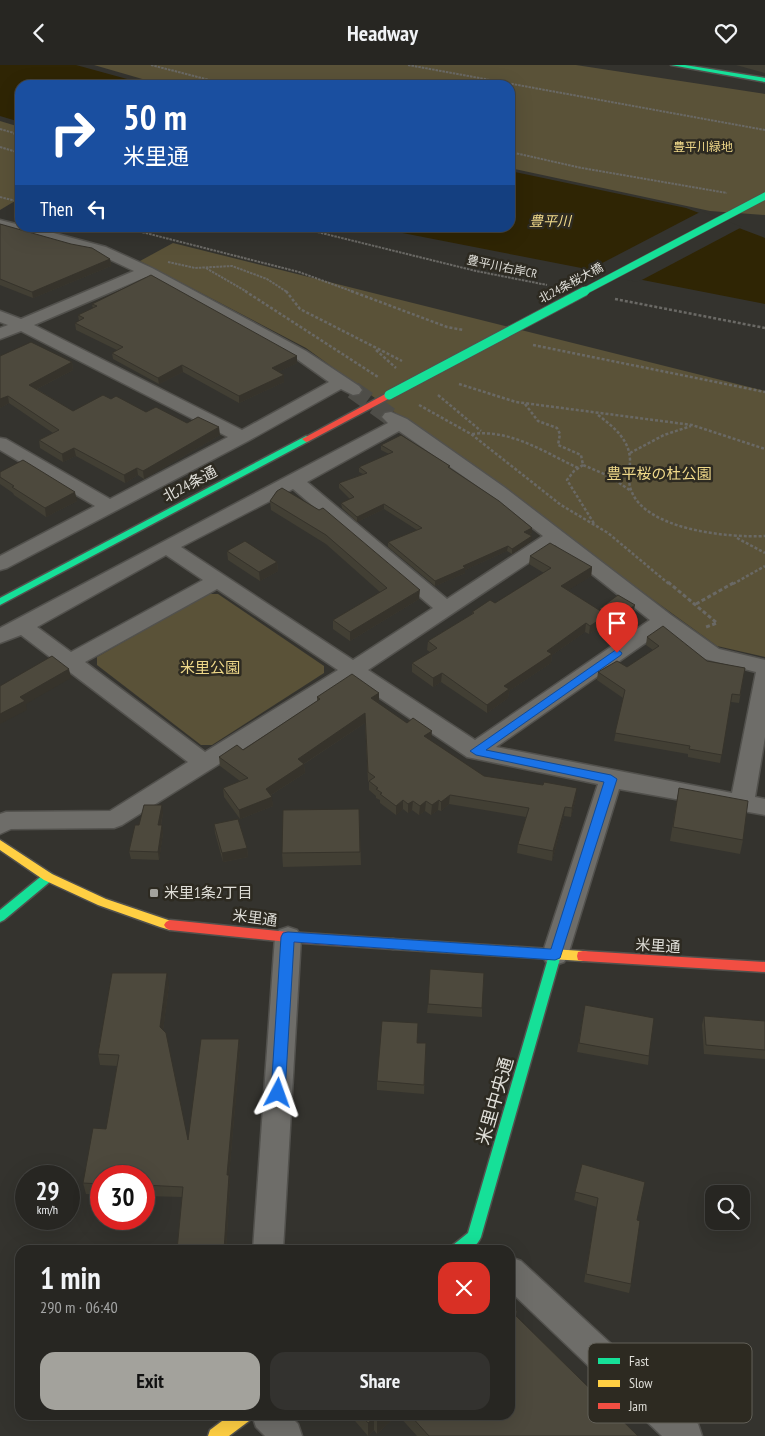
<!DOCTYPE html>
<meta charset="utf-8">
<style>
:root{--surface:#272622;--page:#33322f;--text:#f1f3f6;--muted:#a4a5a5;--line:#434340;--accent:#a3a29c}
body{margin:0;font-family:"PT Sans Narrow","Noto Sans JP",sans-serif;background:var(--page);color:var(--text);height:100vh;display:flex;flex-direction:column;font-size:19px;white-space:nowrap}
*{box-sizing:border-box;margin:0}
p{font-size:16px;color:var(--muted)}
.icon{flex:none;width:28px;height:28px;fill:none;stroke:currentColor;stroke-width:2;stroke-linecap:round;stroke-linejoin:round}
.map{position:relative;flex:1;overflow:hidden}
.details{position:absolute;left:15px;top:1180px;width:500px;height:175px;display:flex;flex-direction:column;background:var(--surface);border-radius:15px;box-shadow:0 5px 20px #0002,0 0 0 1px var(--line)}
.details>*{flex:none}
.banner{position:absolute;left:15px;top:15px;width:500px;height:152px;border-radius:15px;box-shadow:0 5px 20px #0002,0 0 0 1px var(--line);background:#1a4fa0;color:#fff;overflow:hidden}
.controls{position:absolute;left:705px;top:1120px;display:grid;gap:10px}
.controls a{display:grid;place-items:center;width:45px;height:45px;border-radius:10px;background:var(--surface);box-shadow:0 5px 20px #0002,0 0 0 1px var(--line);font-size:25px}
.speed{position:absolute;left:15px;top:1100px;display:flex;gap:10px;font-size:25px;font-weight:700;text-align:center}
.speed>*{display:grid;place-content:center;width:65px;height:65px;border-radius:50%;background:var(--surface);box-shadow:0 5px 20px #0002,0 0 0 1px var(--line);line-height:1}
.speed small{font-size:12px;font-weight:400}
.speed .limit{border:8px solid #d22;background:#fff;color:#111}
.pin{position:absolute;display:grid;place-items:center;width:42px;height:42px;color:#fff;margin:-51px -21px;border-radius:50% 50% 50% 0;rotate:-45deg;box-shadow:0 0 5px #0007}
.pin .icon{rotate:45deg}
.me{position:absolute;width:55px;margin:-28px;rotate:4deg;stroke-linejoin:round;filter:drop-shadow(0 0 4px #0008)}
.turn{display:flex;align-items:center;gap:18px;height:105px;padding:0 25px;font-size:22px}
.turn .icon{width:65px;height:65px;stroke-width:2.5}
.turn b{display:block;font-size:35px;line-height:42px}
.then{display:flex;align-items:center;height:48px;padding:0 25px;background:#0003;gap:10px;font-size:19px}
.round{display:grid;place-items:center;flex:none;width:52px;height:52px;border-radius:15px;background:var(--page)}
.summary{display:flex;align-items:center;justify-content:space-between;height:85px;padding:0 25px}
h1{font-size:30px;font-weight:700;line-height:38px}
.button{display:flex;gap:10px;margin-top:auto;padding:10px 25px}
.button a{flex:1;height:58px;border-radius:15px;background:var(--accent);color:#111;font-size:20px;font-weight:700;line-height:58px;text-align:center}
.button a+a{background:var(--page);color:var(--text)}
header{display:flex;justify-content:space-between;align-items:center;height:65px;padding:0 25px;background:var(--surface);font-size:22px;font-weight:700}
.map>svg:first-child{display:block}
.green{fill:#5a5238}
.water{fill:#2f2504}
.pier{fill:#34332e}
.lines{fill:none;stroke-linecap:round;stroke-linejoin:round}
.street-tunnel{stroke:#4e4d48;stroke-width:18;stroke-dasharray:18 9;stroke-linecap:butt}
.street-casing{stroke:#52514d;stroke-width:3}
.fast-casing{stroke:#52514d;stroke-width:3}
.slow-casing{stroke:#52514d;stroke-width:3}
.jam-casing{stroke:#52514d;stroke-width:3}
.path-far2{stroke:#6a6965;stroke-width:2;stroke-dasharray:2.5 1;stroke-linecap:butt}
.path-far1{stroke:#6a6965;stroke-width:2.5;stroke-dasharray:3 2;stroke-linecap:butt}
.path{stroke:#6a6965;stroke-width:3;stroke-dasharray:4 2.5;stroke-linecap:butt}
.street{fill:#6e6d69;fill-rule:evenodd}
.fast{fill:#16e098;fill-rule:evenodd}
.slow{fill:#ffcf43;fill-rule:evenodd}
.jam{fill:#f24e42;fill-rule:evenodd}
.fast-bridge-far1-casing{stroke:#52514d;stroke-width:8;stroke-linecap:butt}
.fast-bridge-casing{stroke:#52514d;stroke-width:11;stroke-linecap:butt}
.fast-bridge-far1{stroke:#16e098;stroke-width:7}
.fast-bridge{stroke:#16e098;stroke-width:9}
.wall{fill:#423f34}
.shaded-wall{fill:#36332b}
.building{fill:#4d493d;stroke:#36332b}
.route{fill:#1a73e8;stroke:#114b97}
.poi-dot{fill:#a3a29c;stroke:#2d2a21;stroke-width:2}
.labels{text-anchor:middle;stroke-width:5;stroke-linejoin:round;paint-order:stroke}
.far-park-label{font-size:12px;fill:#efd889;stroke:#2d2a21}
.far-street-label{font-size:12px;fill:#dfded8;stroke:#2d2a21}
.far-water-label{font-size:14px;font-style:italic;fill:#f2db8c;stroke:#2d2a21}
.park-label{font-size:15px;fill:#efd889;stroke:#2d2a21}
.street-label{font-size:15px;fill:#dfded8;stroke:#2d2a21}
.poi-label{font-size:15px;fill:#dfded8;stroke:#2d2a21;text-anchor:start}
.near-street-label{font-size:18px;fill:#dfded8;stroke:#2d2a21}
.key{fill:#2d2a21;stroke:#626058;stroke-width:1}
.key-label{font-size:14px;fill:#dfded8}
</style>
<header><svg class="icon" aria-label="back" viewBox="0 0 24 24"><path d="M15 5l-7 7 7 7"/></svg>Headway<svg class="icon" aria-label="heart" viewBox="0 0 24 24"><path d="M12 20l-8-8c-3-5 5-10 8-4 3-6 11-1 8 4z"/></svg></header>
<div class="map">
<svg width="765" height="1371" viewBox="0 0 765 1371">
<rect width="100%" height="100%" fill="#34332e"/>
<g class="green">
<path d="M94,0H576L765,29V150L710,146L510,103V20H163Z"/>
<path d="M0,56L20,62V133L0,145Z"/>
<path d="M173,178L765,326V592L717,581L306,283L140,196Z"/>
<path d="M207,529H218L324,601V608L212,680H201L97,600V592Z"/>
</g>
<g class="water">
<path d="M0,0H76L149,20H20V57L0,51Z"/>
<path d="M510,106L686,143L765,173V239L377,163L510,162Z"/>
</g>
<path class="pier" d="M702,146L742,162L638,217L585,207Z"/>
<g class="lines">
<path class="street-tunnel" d="M353,325L391,352"/>
<g class="street-casing">
<g id="street">
<path d="M0,155L20,160V162H31L106,182L152,203L306,286L359,321L362,325L359,329L353,330L341,324L248,376L7,503L0,505V491L95,441L0,385V373L6,374L110,434L228,372L21,266L0,274V263L8,260L0,257V246L21,254L134,206L96,188L0,163ZM146,212L294,292L329,317L242,365L34,260Z"/>
<path d="M391,347L407,354L504,422L671,550L719,584L765,595V672L755,732L765,734V750L619,724L568,890L564,897L555,900L546,897L542,890L598,719L467,692L353,615L122,760L114,763L11,764L0,769V749L6,747L110,746L188,697L21,570L0,578V563L388,358L382,352L385,348ZM399,366L490,430L543,471L447,534L307,417ZM293,424L433,543L353,595L181,482ZM555,480L650,555L475,675L368,605ZM166,490L203,515L71,587L37,562ZM217,524L338,605L205,687L85,597ZM664,565L705,594L756,607L732,728L496,682Z"/>
<path d="M288,862L297,865L301,872L283,1185H253L275,872L279,865Z"/>
<path d="M510,1192L521,1196L698,1359L702,1371H662L510,1226Z"/>
<path d="M252,1350H289L298,1359L302,1371H265L256,1362Z"/>
</g>
</g>
<g class="fast-casing">
<g id="fast">
<path d="M671,0H685L765,13V17Z"/>
<path d="M306,371L309,372V376L0,540V533Z"/>
<path d="M48,807L52,809L54,812L52,815L4,855L0,857V845L44,809Z"/>
<path d="M555,885L560,886L561,890L481,1172C475,1186 464,1185 450,1185L453,1180L468,1168L549,890L550,886Z"/>
</g>
</g>
<g class="slow-casing">
<g id="slow">
<path d="M0,775L52,809L106,834L174,857L176,860L174,863L170,865L160,862L98,840L44,815L0,785Z"/>
<path d="M393,874L583,886L588,887L589,891L588,895L583,896L393,884L389,883L387,879L389,875Z"/>
<path d="M230,1350H251L249,1356L229,1371H208L210,1365Z"/>
</g>
</g>
<g class="jam-casing">
<g id="jam">
<path d="M389,327L393,330L392,332L309,376L306,377L302,374Z"/>
<path d="M170,855L288,867L393,874L397,875L399,879L397,883L393,884L288,877L170,865L166,863L164,860L166,857Z"/>
<path d="M583,886L765,897V907L583,896L578,895L577,891L578,887Z"/>
</g>
</g>
<g class="path-far2">
<path d="M151,0L229,20"/>
<path d="M408,0L765,65"/>
<path d="M0,64L14,68L20,80"/>
<path d="M0,82L20,88"/>
<path d="M510,87L582,103L727,128"/>
<path d="M0,132L20,137"/>
<path d="M122,162L299,207L354,227"/>
<path d="M297,162L476,206L547,220"/>
<path d="M168,197L195,203L232,201L267,214L287,227"/>
<path d="M206,203L247,227"/>
</g>
<g class="path-far1">
<path d="M245,226L378,312"/>
<path d="M286,226L300,244L402,296"/>
<path d="M351,226L447,262L463,265"/>
<path d="M615,234L765,263"/>
<path d="M533,280L765,327"/>
<path d="M376,285L396,303"/>
<path d="M459,319L516,337L692,360L765,384"/>
<path d="M438,330L481,366"/>
<path d="M525,339L538,356L557,363L560,369L558,380L581,390L583,400L609,411L631,426"/>
<path d="M419,340L471,369L561,440L608,468L669,519"/>
<path d="M598,350C615,363 631,376 630,398C629,407 628,417 631,425C645,465 729,473 765,471"/>
<path d="M472,369C511,364 544,387 578,403"/>
<path d="M630,388L664,370L691,361"/>
<path d="M583,400L574,406L567,415L595,460"/>
<path d="M610,411L629,406"/>
<path d="M737,473L765,488"/>
<path d="M733,519L765,501"/>
</g>
<g class="path">
<path d="M668,517L717,558L706,562"/>
<path d="M696,539L735,517"/>
</g>
<use href="#street" class="street"/>
<use href="#fast" class="fast"/>
<use href="#slow" class="slow"/>
<use href="#jam" class="jam"/>
<g class="fast-bridge-far1-casing">
<path id="fast-bridge-far1" d="M583,227L765,131"/>
</g>
<g class="fast-bridge-casing">
<path id="fast-bridge" d="M389,330L585,226"/>
</g>
<use href="#fast-bridge-far1" class="fast-bridge-far1"/>
<use href="#fast-bridge" class="fast-bridge"/>
</g>
<g class="wall">
<path d="M736,0H765V8Z"/>
<path d="M0,159L110,194L111,201L33,233L0,220Z"/>
<path d="M92,239L297,291V298L278,307L284,310V317L239,338L183,307L159,319L113,294L112,288L117,285L76,265L75,258L79,256L78,250L93,244Z"/>
<path d="M0,291L72,297L73,305L37,324L73,346L111,334L146,347L187,358L220,370L144,414L138,410L125,418L76,391L63,397L40,383L39,375L53,368L9,338L0,343Z"/>
<path d="M381,380L450,403L532,468L529,470L531,476L512,489L507,486L465,505V508L435,521L388,482V477L417,465L384,444L357,457L342,443L341,438L350,434L339,423V418L363,409L359,407V402L389,389L381,385Z"/>
<path d="M0,407L77,436L46,452L14,430L13,428L0,419Z"/>
<path d="M277,426L419,534L350,576L333,564V555L380,527L326,479L271,445L270,436Z"/>
<path d="M227,486L277,497L278,506L260,516L228,495Z"/>
<path d="M530,491L592,502L591,511L568,525L598,545L599,544L634,545L616,559L606,553V559L589,569L585,567L552,590L551,598L509,626L508,633L487,648L441,617L433,622L412,607V598L430,587L427,585L428,576L472,549V547L495,538L544,508L529,499Z"/>
<path d="M647,572L707,596L745,603L739,638L731,637L720,698L688,692V689L614,676L623,633L597,615L598,607L627,602L653,585L646,580Z"/>
<path d="M379,628V637L378,638L431,675V676L484,711L576,733L571,752L564,751L552,796L517,788L518,779L526,752L449,739L441,746L438,745L431,750L425,746L419,750L412,745L408,748L403,744L396,750L380,738V735L376,733V731L369,725V717L368,716L365,658L304,699L305,708L271,730L273,741L240,754L224,732L223,723L240,716L220,701L219,692L243,685L317,636V632Z"/>
<path d="M679,723L743,775L740,789L670,776Z"/>
<path d="M359,744L361,800L283,802L282,788Z"/>
<path d="M163,748L161,760L163,768L159,795L131,794L129,786L139,760Z"/>
<path d="M214,759L247,783L248,792L223,797L215,768Z"/>
<path d="M169,920L163,965L188,1075L239,974L240,985L229,1111L230,1120L226,1185H177L182,1132L144,1131V1111H101V1129H86L83,1118L106,1064L117,1001L100,1000L98,989Z"/>
<path d="M428,939L482,943V952L427,948Z"/>
<path d="M585,940L649,991L648,1000L577,987Z"/>
<path d="M704,951L765,956V994L704,989L702,960Z"/>
<path d="M417,978H426L424,1029L377,1025V1016Z"/>
<path d="M582,1099L637,1155L631,1219L629,1228L584,1217L597,1142L574,1135Z"/>
<path d="M510,1239L517,1245L516,1251L638,1371H417L398,1350H510Z"/>
<path d="M350,1350H397L377,1369L374,1365L368,1371Z"/>
</g>
<g class="shaded-wall">
<path d="M110,194L111,201L33,233L32,227Z"/>
<path d="M297,291V298L272,310V303Z"/>
<path d="M72,297L73,305L31,327L29,320Z"/>
<path d="M182,300L183,307L159,319L158,313Z"/>
<path d="M284,310V317L239,338V331Z"/>
<path d="M8,331L9,338L0,343V334Z"/>
<path d="M219,362L220,370L144,414L143,406Z"/>
<path d="M74,383L76,391L63,397L62,389Z"/>
<path d="M137,403L138,410L125,418L124,410Z"/>
<path d="M75,427L77,436L46,452L45,443Z"/>
<path d="M384,439V444L357,457V452Z"/>
<path d="M532,463V468L523,472L524,467Z"/>
<path d="M532,471L531,476L512,489V484Z"/>
<path d="M508,481L507,486L465,505V508L435,521V516L463,501Z"/>
<path d="M277,497L278,506L260,516L259,507Z"/>
<path d="M592,502L591,511L561,530V521Z"/>
<path d="M420,525L419,534L350,576V567Z"/>
<path d="M635,540L634,545L616,559V554Z"/>
<path d="M607,550L606,559L589,569L590,561Z"/>
<path d="M586,558L585,567L552,590L551,598L509,626L508,633L487,648V640L504,621L547,586Z"/>
<path d="M69,604L71,613L26,639L27,645L0,659V649L20,632Z"/>
<path d="M442,608L441,617L433,622V613Z"/>
<path d="M379,628V637L371,642V633Z"/>
<path d="M365,648V658L299,702L304,699L305,708L266,733V724L298,694Z"/>
<path d="M432,666L431,675L424,680V671Z"/>
<path d="M577,723L576,733L571,752L572,743Z"/>
<path d="M450,730L449,739L441,746V737Z"/>
<path d="M272,732L273,741L240,754L239,745Z"/>
<path d="M403,735V744L396,750V741Z"/>
<path d="M439,735L438,745L431,750L432,740Z"/>
<path d="M413,736L412,745L408,748V739Z"/>
<path d="M426,736L425,746L419,750L420,741Z"/>
<path d="M162,740L163,748L159,768L158,760Z"/>
<path d="M565,742L564,751L552,796L553,786Z"/>
<path d="M162,760L163,768L159,795L158,787Z"/>
<path d="M247,783L248,792L223,797L222,788Z"/>
<path d="M167,908L169,920L162,973L160,962Z"/>
<path d="M239,974L240,985L229,1111L230,1120L226,1185H224L227,1110Z"/>
<path d="M384,1350H397L377,1369V1356Z"/>
<path d="M374,1353V1365L368,1371V1358Z"/>
</g>
<g class="building">
<path d="M0,159L71,179L92,183L110,194L32,227L0,214Z"/>
<path d="M151,210L297,291L272,303L284,310L239,331L182,300L158,313L112,288L123,282L75,258L84,253L78,250L97,241L92,239Z"/>
<path d="M31,277L72,297L29,320L73,346L103,330L111,334L116,331L146,347L156,342L187,358L198,352L219,362L143,406L137,403L124,410L74,383L62,389L39,375L59,365L8,331L0,334V291Z"/>
<path d="M401,370L450,401L448,402L499,436L532,463L524,467L532,471L512,484L508,481L463,501L465,503L435,516L388,477L422,463L384,439L357,452L341,438L354,432L339,418L367,408L359,402L393,387L381,380Z"/>
<path d="M23,395L75,427L45,443L12,422L14,421L0,412V407Z"/>
<path d="M282,423L319,445L323,443L420,525L350,567L333,555L387,523L326,470L270,436L277,426Z"/>
<path d="M245,476L277,497L259,507L227,486Z"/>
<path d="M550,478L592,502L561,521L607,550L590,561L586,558L547,586L552,589L504,621L509,624L487,640L442,608L433,613L412,598L437,583L428,576L474,548L472,547L490,535L495,538L551,503L530,491Z"/>
<path d="M618,530L635,540L616,554L599,544Z"/>
<path d="M663,561L707,596L745,603L740,630L732,629L722,690L689,684L690,681L615,668L625,625L598,607L617,596L627,602L659,581L647,572Z"/>
<path d="M52,591L69,604L20,632L25,636L0,649V621Z"/>
<path d="M352,609L379,628L371,633L407,658L413,653L432,666L424,671L484,711L543,720L544,717L577,723L572,743L565,742L553,786L518,779L529,743L450,730L441,737L439,735L432,740L426,736L420,741L413,736L408,739L403,735L396,741L380,729L382,728L376,724L378,723L369,716L375,712L368,707L365,648L298,694L304,699L266,724L272,732L239,745L223,723L248,713L219,692L237,680L243,685L320,634L317,632Z"/>
<path d="M679,723L748,736L743,775L673,762Z"/>
<path d="M144,740H162L158,760H162L158,787L129,786L135,760H139Z"/>
<path d="M359,744L360,787L282,788L283,745Z"/>
<path d="M238,754L247,783L222,788L214,759Z"/>
<path d="M430,904L484,908L482,943L428,939Z"/>
<path d="M112,908H167L160,962L166,968L188,1075L201,974H239L227,1110H229L224,1185H177L183,1122L144,1120V1111H101V1119L83,1118L93,1063L106,1064L119,990L98,989Z"/>
<path d="M585,940L654,953L649,991L579,978Z"/>
<path d="M704,951L765,956V985L706,980Z"/>
<path d="M382,956L418,958L417,978H426L424,1020L377,1016Z"/>
<path d="M582,1099L645,1117L637,1155L640,1156L631,1219L586,1209L598,1133L575,1127Z"/>
<path d="M510,1239L517,1245L513,1248L638,1371H429L410,1350H510Z"/>
<path d="M361,1350H384L377,1356L374,1353L368,1358Z"/>
</g>
<path class="route" d="M617,584L622,588L621,590L486,685L611,710L617,714L560,893L555,895L294,877L285,1028L283,1033L278,1034L273,1033L271,1028L281,872L283,868L288,867L551,884L604,717L476,690L470,686Z"/>
<rect class="poi-dot" x="149" y="823" width="10" height="10" rx="2.5"/>
<g class="labels">
<g class="far-park-label">
<text x="703" y="86">豊平川緑地</text>
</g>
<g class="far-street-label">
<text transform="translate(502 202) rotate(12)" y="4">豊平川右岸CR</text>
<text transform="translate(571 218) rotate(-28)" y="4">北24条桜大橋</text>
</g>
<g class="far-water-label">
<text x="550" y="161">豊平川</text>
</g>
<g class="park-label">
<text x="659" y="414">豊平桜の杜公園</text>
<text x="210" y="608">米里公園</text>
</g>
<g class="street-label">
<text transform="translate(190 419) rotate(-28)" y="5">北24条通</text>
<text transform="translate(255 853) rotate(7)" y="5">米里通</text>
<text transform="translate(658 881) rotate(3)" y="5">米里通</text>
</g>
<g class="poi-label">
<text x="164" y="833">米里1条2丁目</text>
</g>
<g class="near-street-label">
<text transform="translate(495 1036) rotate(-74)" y="6">米里中央通</text>
</g>
</g>
<rect x="588" y="1278" width="164" height="80" rx="8" class="key"/>
<rect x="598" y="1293" width="22" height="6" fill="#16e098"/>
<rect x="598" y="1315" width="22" height="7" fill="#ffcf43"/>
<rect x="598" y="1338" width="22" height="6" fill="#f24e42"/>
<g class="key-label">
<text x="629" y="1301">Fast</text>
<text x="629" y="1323">Slow</text>
<text x="629" y="1346">Jam</text>
</g>
</svg>
<div class="controls">
<a><svg class="icon" aria-label="search" viewBox="0 0 24 24"><circle cx="10" cy="10" r="6"/><path d="M15 15l6 6"/></svg></a>
</div>
<div class="speed"><div>29<small>km/h</small></div><div class="limit">30</div></div>
<div class="pin" style="left:617px;top:588px;background:#d93025"><svg class="icon" aria-label="arrive" viewBox="0 0 24 24"><path d="M6 21V4h12l-3 4 3 4H6"/></svg></div>
<svg class="me" style="left:278px;top:1028px" viewBox="-20 -20 40 40"><path d="M0-17L14 15 0 8-14 15z" fill="#1a73e8" stroke="#fff" stroke-width="4"/></svg>
<div class="banner">
<div class="turn"><svg class="icon" aria-label="right" viewBox="0 0 24 24"><path d="M7 20v-9h11M14 6l5 5-5 5"/></svg><div><b>50 m</b>米里通</div></div>
<div class="then">Then<svg class="icon" aria-label="left" viewBox="0 0 24 24"><path d="M17 20v-9H6M10 6l-5 5 5 5"/></svg></div>
</div>
<section class="details">
<div class="summary"><div><h1>1 min</h1><p>290 m · 06:40</p></div><a class="round" style="background:#d93025;color:#fff"><svg class="icon" aria-label="close" viewBox="0 0 24 24"><path d="M6 6l12 12M18 6L6 18"/></svg></a></div>
<div class="button"><a>Exit</a><a>Share</a></div>
</section>
</div>
